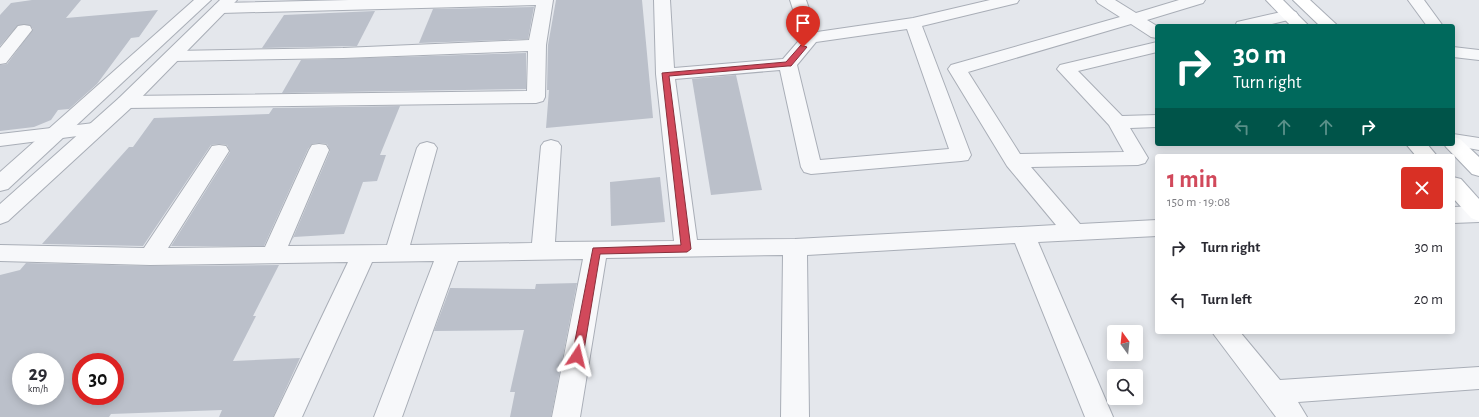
<!DOCTYPE html>
<meta charset="utf-8">
<style>
:root{--surface:#fff;--page:#f7f7f7;--text:#2b2b33;--muted:#7c7c81;--accent:#d1495b}
body{margin:0;font-family:"Alegreya Sans",sans-serif;background:var(--page);color:var(--text);height:100vh;display:flex;flex-direction:column;font-size:15px;white-space:nowrap}
*{box-sizing:border-box;margin:0}
p{font-size:13px;color:var(--muted)}
.icon{flex:none;width:22px;height:22px;fill:none;stroke:currentColor;stroke-width:2;stroke-linecap:round;stroke-linejoin:round}
.map{position:relative;flex:1;overflow:hidden}
.details{position:absolute;left:1155px;top:154px;width:300px;height:180px;display:flex;flex-direction:column;background:var(--surface);border-radius:4px;box-shadow:0 2px 10px #0003}
.details>*{flex:none}
.banner{position:absolute;left:1155px;top:24px;width:300px;height:122px;border-radius:4px;box-shadow:0 2px 10px #0003;background:#00695c;color:#fff;overflow:hidden}
.needle{width:26px;rotate:345deg}
.fabs{position:absolute;left:1107px;top:325px;display:grid;gap:8px}
.fabs a{display:grid;place-items:center;width:36px;height:36px;border-radius:4px;background:var(--surface);box-shadow:0 2px 10px #0003;font-size:20px}
.speed{position:absolute;left:12px;top:353px;display:flex;gap:8px;font-size:20px;font-weight:700;text-align:center}
.speed>*{display:grid;place-content:center;width:52px;height:52px;border-radius:50%;background:var(--surface);box-shadow:0 2px 10px #0003;line-height:1}
.speed small{font-size:10px;font-weight:400}
.speed .limit{border:6px solid #d22;background:#fff;color:#111}
.pin{position:absolute;display:grid;place-items:center;width:34px;height:34px;color:#fff;margin:-41px -17px;border-radius:50% 50% 50% 0;rotate:-45deg;box-shadow:0 0 4px #0007}
.pin .icon{rotate:45deg}
.me{position:absolute;width:44px;margin:-22px;rotate:10deg;stroke-linejoin:round;filter:drop-shadow(0 0 3px #0008)}
.turn{display:flex;align-items:center;gap:14px;height:84px;padding:0 12px;font-size:18px}
.turn .icon{width:52px;height:52px;stroke-width:2.5}
.turn b{display:block;font-size:28px;line-height:34px}
.lanes{display:flex;align-items:center;height:38px;padding:0 12px;background:#0003;justify-content:center;gap:20px;direction:ltr}
.lanes .off{opacity:.35}
.round{display:grid;place-items:center;flex:none;width:42px;height:42px;border-radius:4px;background:var(--page)}
.head{display:flex;align-items:center;justify-content:space-between;height:68px;padding:0 12px}
h1{font-size:24px;font-weight:700;line-height:30px;color:var(--accent)}
ul{padding:0;list-style:none}
li{display:flex;align-items:center;gap:12px;height:52px;padding:0 12px}
li div{flex:1}
li b{display:block;font-size:15px}
li em{font-style:normal}
.map>svg:first-child{display:block}
.building{fill:#bbc0ca;fill-rule:evenodd}
.lines{fill:none;stroke-linecap:round;stroke-linejoin:round}
.minor-casing{stroke:#a9aeb7;stroke-width:2}
.tertiary-casing{stroke:#a9aeb7;stroke-width:2}
.secondary-casing{stroke:#a9aeb7;stroke-width:2}
.minor{fill:#f7f8fa;fill-rule:evenodd}
.tertiary{fill:#f7f8fa;fill-rule:evenodd}
.secondary{fill:#fff;fill-rule:evenodd}
.route{fill:#d1495b;stroke:#882f3b}
</style>
<div class="map">
<svg width="1479" height="417" viewBox="0 0 1479 417">
<rect width="100%" height="100%" fill="#e4e7ec"/>
<g class="building">
<path d="M32,0H81L66,18L158,10L139,37L131,38L97,84L69,109L58,110L51,120L34,127L0,131V65L7,64L33,29L30,25H18L0,46V15L11,3Z"/>
<path d="M556,0H642L653,118L546,128L549,90H547L548,45Z"/>
<path d="M534,7L528,39L419,43L433,9Z"/>
<path d="M375,11L357,46L262,48L284,15Z"/>
<path d="M526,53V89L282,93L301,60Z"/>
<path d="M736,75L762,190L711,195L692,79Z"/>
<path d="M400,106L380,155H386L377,181L363,182L344,234L294,237L292,240L330,151L327,144L319,143L312,144L308,149L264,246H171L230,152L227,145L219,144L211,145L143,246L42,244L129,147H133L154,118L269,114L273,108Z"/>
<path d="M660,177L665,222L611,226L610,182Z"/>
<path d="M26,263L150,266L279,265L253,316H256L233,361L300,358L273,417H219L222,410L111,414L109,417H0V275L20,270ZM21,362H55V396H21ZM81,362H115V396H81Z"/>
<path d="M577,283L551,417H510L515,392H510L524,330L434,331L450,288L535,289L536,284Z"/>
</g>
<g class="lines">
<g class="minor-casing">
<g id="minor">
<path d="M349,0H553L546,45L545,97L543,101L536,103L126,108L119,106L117,102L119,98L126,96L527,91L528,51L343,58L174,61L168,60L165,56L168,52L174,51L343,48L529,40L536,5L221,13L215,11L213,8L215,5L221,3Z"/>
<path d="M654,0H670L674,68L783,59L802,37L790,0H806L817,32L913,18L990,0H1019L1017,3L922,26L971,155L968,160L961,161L811,174L804,172L801,167L780,70L675,79L697,240L795,239L1056,225L1007,166L948,69L951,65L1120,17L1098,3L1096,0H1115L1136,13L1179,0H1205L1203,3L1147,20L1157,26V38L1151,37L1131,24L968,72L1020,154L1124,152L1109,125L1057,69L1060,65L1157,42V52L1078,71L1122,116L1157,115V127L1130,128L1148,158L1145,163L1138,165L1031,167L1080,224L1157,220V236L1038,242L1113,417H1085L1015,243L807,255L809,417H781L783,255L606,258L580,417H552L583,259L458,261L402,417H374L434,261L372,262L302,417H274L348,262L150,265L0,261V245L144,248L212,146L219,145L226,146L229,151L168,248L265,247L309,150L312,145L319,144L326,145L329,150L288,246L387,245L417,148L420,144L427,142L434,144L437,148L410,245L532,243L541,146L544,142L551,140L558,142L561,146L555,242L674,241L656,74ZM907,29L949,149L820,160L797,65L816,42Z"/>
<path d="M1408,0H1424L1443,26H1427Z"/>
<path d="M1290,10L1296,12L1298,15L1296,18L1264,26H1235L1237,22Z"/>
<path d="M24,25L30,26L32,30L6,63L0,64V48L18,26Z"/>
<path d="M1453,47L1479,50V60L1453,57Z"/>
<path d="M94,123L101,125L104,129L101,133L0,146V134Z"/>
<path d="M1453,134L1479,138V150L1446,144H1453Z"/>
<path d="M1479,206V222L1453,223V207Z"/>
<path d="M1212,332H1240L1280,380L1479,367V389L1298,402L1307,417H1276Z"/>
</g>
</g>
<g class="tertiary-casing">
<g id="tertiary">
<path d="M194,0H211L8,189L0,191V172Z"/>
<path d="M220,0H237L133,106L8,221L0,224V204L119,98Z"/>
</g>
</g>
<g class="secondary-casing">
<g id="secondary">
<path d="M1266,0H1283L1309,26H1291Z"/>
<path d="M1293,0H1310L1338,26H1320Z"/>
<path d="M1453,137L1460,139L1479,157V176L1472,174L1446,147L1444,144H1453Z"/>
<path d="M1406,144H1427L1437,156H1416Z"/>
<path d="M1453,177L1461,179L1479,199V221L1471,218L1453,198Z"/>
</g>
</g>
<use href="#minor" class="minor"/>
<use href="#tertiary" class="tertiary"/>
<use href="#secondary" class="secondary"/>
</g>
<path class="route" d="M801,45L807,47L791,66H788L669,76L691,249L687,252L600,254L583,356L581,360H573L572,356L593,248L681,245L662,73L786,62Z"/>
</svg>
<div class="fabs">
<a><svg class="needle" viewBox="-14 -14 28 28"><path d="M0-13l5 13h-10z" fill="#e53935"/><path d="M0 13l5-13h-10z" fill="#7c7c81"/></svg></a>
<a><svg class="icon" aria-label="search" viewBox="0 0 24 24"><circle cx="10" cy="10" r="6"/><path d="M15 15l6 6"/></svg></a>
</div>
<div class="speed"><div>29<small>km/h</small></div><div class="limit">30</div></div>
<div class="pin" style="left:803px;top:47px;background:#d93025"><svg class="icon" aria-label="arrive" viewBox="0 0 24 24"><path d="M6 21V4h12l-3 4 3 4H6"/></svg></div>
<svg class="me" style="left:577px;top:356px" viewBox="-20 -20 40 40"><path d="M0-17L14 15 0 8-14 15z" fill="#d1495b" stroke="#fff" stroke-width="4"/></svg>
<div class="banner">
<div class="turn"><svg class="icon" aria-label="right" viewBox="0 0 24 24"><path d="M7 20v-9h11M14 6l5 5-5 5"/></svg><div><b>30 m</b>Turn right</div></div>
<div class="lanes"><svg class="icon off" aria-label="left" viewBox="0 0 24 24"><path d="M17 20v-9H6M10 6l-5 5 5 5"/></svg><svg class="icon off" aria-label="ahead" viewBox="0 0 24 24"><path d="M12 20V5M6 11l6-6 6 6"/></svg><svg class="icon off" aria-label="ahead" viewBox="0 0 24 24"><path d="M12 20V5M6 11l6-6 6 6"/></svg><svg class="icon" aria-label="right" viewBox="0 0 24 24"><path d="M7 20v-9h11M14 6l5 5-5 5"/></svg></div>
</div>
<section class="details">
<div class="head"><div><h1>1 min</h1><p>150 m · 19:08</p></div><a class="round" style="background:#d93025;color:#fff"><svg class="icon" aria-label="close" viewBox="0 0 24 24"><path d="M6 6l12 12M18 6L6 18"/></svg></a></div>
<ul>
<li><svg class="icon" aria-label="right" viewBox="0 0 24 24"><path d="M7 20v-9h11M14 6l5 5-5 5"/></svg><div><b>Turn right</b></div><em>30 m</em></li>
<li><svg class="icon" aria-label="left" viewBox="0 0 24 24"><path d="M17 20v-9H6M10 6l-5 5 5 5"/></svg><div><b>Turn left</b></div><em>20 m</em></li>
</ul>
</section>
</div>
